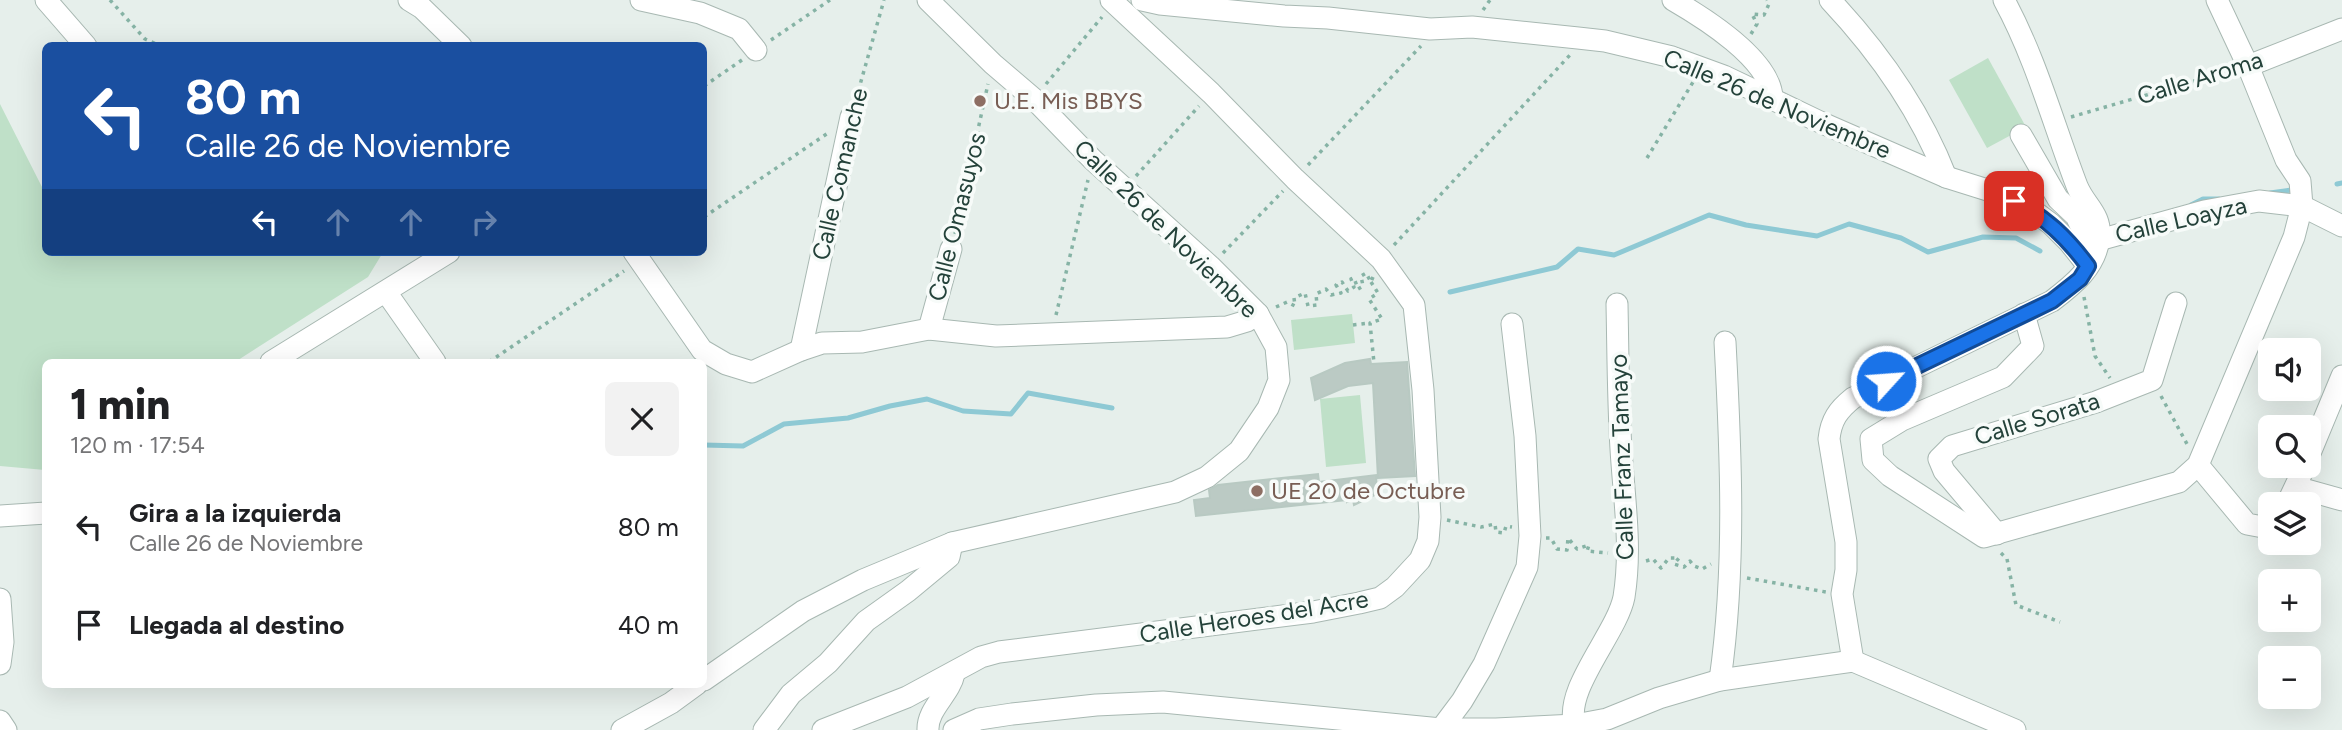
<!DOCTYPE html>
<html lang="es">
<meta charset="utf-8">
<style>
:root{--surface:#fff;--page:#f2f2f2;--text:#202124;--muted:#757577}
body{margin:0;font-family:Figtree,sans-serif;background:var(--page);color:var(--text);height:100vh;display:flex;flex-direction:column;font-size:26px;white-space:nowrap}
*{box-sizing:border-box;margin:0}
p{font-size:23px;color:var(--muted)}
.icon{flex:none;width:38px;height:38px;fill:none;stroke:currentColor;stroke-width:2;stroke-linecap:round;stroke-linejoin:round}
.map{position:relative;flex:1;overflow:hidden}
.details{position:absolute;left:42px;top:359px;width:665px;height:329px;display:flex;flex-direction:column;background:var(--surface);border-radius:10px;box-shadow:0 7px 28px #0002}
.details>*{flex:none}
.guide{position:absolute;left:42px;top:42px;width:665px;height:214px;border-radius:10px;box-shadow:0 7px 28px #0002;background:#1a4fa0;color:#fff;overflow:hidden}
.tools{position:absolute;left:2258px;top:338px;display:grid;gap:14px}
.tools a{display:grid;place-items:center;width:63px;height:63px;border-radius:10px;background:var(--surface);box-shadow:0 7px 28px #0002;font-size:35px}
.pin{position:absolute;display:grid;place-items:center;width:60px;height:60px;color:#fff;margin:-30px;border-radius:14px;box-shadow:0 4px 10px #0006}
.me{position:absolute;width:77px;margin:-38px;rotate:64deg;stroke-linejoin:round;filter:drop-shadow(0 0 5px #0008)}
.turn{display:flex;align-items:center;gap:24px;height:147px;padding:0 28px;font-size:32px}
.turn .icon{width:91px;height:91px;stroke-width:2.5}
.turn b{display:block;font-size:49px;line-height:60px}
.lanes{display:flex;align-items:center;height:66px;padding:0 28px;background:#0003;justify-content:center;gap:35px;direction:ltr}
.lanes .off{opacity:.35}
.round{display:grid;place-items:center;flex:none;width:74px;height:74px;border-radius:10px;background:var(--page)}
.summary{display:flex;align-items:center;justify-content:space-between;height:119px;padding:0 28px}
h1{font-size:42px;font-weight:800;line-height:52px}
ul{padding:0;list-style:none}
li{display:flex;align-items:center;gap:21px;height:98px;padding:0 28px}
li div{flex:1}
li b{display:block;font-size:26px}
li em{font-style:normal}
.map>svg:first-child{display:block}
.green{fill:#bfe0c8}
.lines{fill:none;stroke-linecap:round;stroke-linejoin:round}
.stream{stroke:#8ec9d4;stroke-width:5}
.building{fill:#bbcac4;stroke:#b8c9c2;stroke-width:2}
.minor-casing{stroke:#a8b8b2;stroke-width:23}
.path{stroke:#86b3a5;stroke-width:3.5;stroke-dasharray:3.5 5;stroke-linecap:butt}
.minor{stroke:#fff;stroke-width:21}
.route-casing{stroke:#114b97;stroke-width:18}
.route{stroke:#1a73e8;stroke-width:12}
.education-dot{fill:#8d6e63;stroke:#f7fbf9;stroke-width:2.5}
.labels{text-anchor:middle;stroke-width:7;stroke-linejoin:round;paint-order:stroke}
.street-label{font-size:24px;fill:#24423a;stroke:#f7fbf9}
.education-label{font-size:24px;fill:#785e54;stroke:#f7fbf9;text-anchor:start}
</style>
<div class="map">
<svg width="2342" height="730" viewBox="0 0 2342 730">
<rect width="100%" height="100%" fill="#e6efeb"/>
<g class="green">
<path d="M1988,58L2026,127L1987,148L1949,80Z"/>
<path d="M0,104L43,189H45L46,252L382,254L368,277L235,362H46L45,470L0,466Z"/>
<path d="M1352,314L1355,343L1294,350L1291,320Z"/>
<path d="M1360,395L1366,463L1326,467L1320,399Z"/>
</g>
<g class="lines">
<g class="stream">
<path d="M2337,184L2342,183"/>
<path d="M2270,193L2291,190"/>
<path d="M2191,205L2203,199H2219"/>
<path d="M1450,292L1557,267L1578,249L1614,255L1709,215L1746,225L1817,236L1849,224L1901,238L1928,252L1983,237L2016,238L2040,251"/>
<path d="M704,445L743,446L784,424L848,418L890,406L927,399L963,411L1011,414L1028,393L1112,408"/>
</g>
</g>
<g class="building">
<path d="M1370,359L1371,364L1407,362L1415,476L1378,478L1373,383L1348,386L1315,400L1311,378L1345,363Z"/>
<path d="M1318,474L1319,482L1376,475L1377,494L1354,505L1353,500L1347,502V500L1196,516L1194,500L1210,498L1209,490L1218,485Z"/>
</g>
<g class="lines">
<g class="minor-casing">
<g id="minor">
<path d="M46,0L86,46"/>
<path d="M409,0L422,8L461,46"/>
<path d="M641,0L700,13L739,29L756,50"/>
<path d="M1142,0L1160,4L1284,16L1328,18L1430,29L1472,27L1578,38L1605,41L1672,57L1724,76L1820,122L1946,177L1997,193L2031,209L2051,224L2069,242L2088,266"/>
<path d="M1673,0C1704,18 1770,59 1772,97"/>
<path d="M1830,0C1879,52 1920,110 1946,177"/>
<path d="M2248,66L2342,29"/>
<path d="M2021,135L2058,199L2076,216L2086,236L2099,240L2204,211L2259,201L2302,206L2342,226"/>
<path d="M634,252L702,350L726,364L752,372L801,350L822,343L862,342L929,329L996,336L1227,327L1247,321L1258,314"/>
<path d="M386,292L435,362"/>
<path d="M2024,314L2033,346L2003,377L1902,420L1871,439L1873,460L1890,476L1984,537L2179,482L2198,465L2294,237L2302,206L2300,181L2286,160L2248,66L2217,0"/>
<path d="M929,329L951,249"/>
<path d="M801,350L851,117"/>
<path d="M271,362L449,252"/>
<path d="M2308,458L2342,376"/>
<path d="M2198,465L2247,524L2263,527L2270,524"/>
<path d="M2296,487L2342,500"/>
<path d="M2287,504L2305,466"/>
<path d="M0,516L46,513"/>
<path d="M1997,534L1944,471L1939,459L1952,446L2096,402L2152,380L2176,303"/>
<path d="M0,599L3,642L0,664"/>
<path d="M1853,661L1842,594L1846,570V542L1829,439C1831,420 1838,410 1853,398L2052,301C2073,285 2096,267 2099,238C2102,214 2085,206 2077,186C2053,123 2036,59 2004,0"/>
<path d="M1853,661L2015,730"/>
<path d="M704,680L803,611L863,580L952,543L1175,492L1207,477L1239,451L1268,408L1279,380L1276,347L1258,314L1210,266L1093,160L1034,99L993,64L928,0"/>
<path d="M1720,680C1736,568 1731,455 1725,342"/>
<path d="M0,721L6,730"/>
<path d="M1575,725C1563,690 1617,633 1624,597C1632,547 1624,499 1621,449C1618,401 1618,352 1617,304"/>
<path d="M1441,729L1462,701L1484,664L1527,567L1530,536L1525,436L1512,324"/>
<path d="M622,730L671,703L697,684"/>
<path d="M764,730L791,694L828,663L866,621L908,591L949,557L952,543"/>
<path d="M823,730L907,697L981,657L999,652L1313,612L1359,603L1380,598L1395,587L1420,560L1428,541L1430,517L1423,390L1414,305L1381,259L1295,179L1211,93L1111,0"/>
<path d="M928,730C927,709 950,694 954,674"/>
<path d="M954,730L979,719L1012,714L1096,705L1163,702L1441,729H1496L1575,725L1607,719L1659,698L1720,680L1853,661"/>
</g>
</g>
<g class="path">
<path d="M110,0L145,39L161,46"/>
<path d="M1483,10L1490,0"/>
<path d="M1751,34L1757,24L1752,14L1764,15L1769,4L1767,0"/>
<path d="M771,40L830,0"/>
<path d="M1046,84L1102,17"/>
<path d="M704,86L742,60"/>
<path d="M856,99L884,0"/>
<path d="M2071,117L2232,70"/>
<path d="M1647,158L1693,82"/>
<path d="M1308,165L1421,46"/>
<path d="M1136,176L1199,106"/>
<path d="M704,217L828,133"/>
<path d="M955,234L988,84"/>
<path d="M1394,245L1570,55"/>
<path d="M1223,253L1283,191"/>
<path d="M1371,282L1378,293L1369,299L1382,319L1370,323L1374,363"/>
<path d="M2084,297L2095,356L2110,378"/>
<path d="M1276,307L1287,302L1295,306L1294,298L1305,293L1308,306L1317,305L1316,294L1326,289L1331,295L1341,293L1336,285L1342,282L1348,291L1354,287L1351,279L1354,278L1358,289L1363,286L1361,276L1366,273L1371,282L1373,277"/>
<path d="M1056,315L1088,180"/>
<path d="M1353,325L1370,323"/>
<path d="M489,362L624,271"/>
<path d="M2161,396L2187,444"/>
<path d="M1447,520L1481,527L1495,524L1496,532L1504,533L1506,526L1512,527"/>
<path d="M1546,538H1551L1557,549L1567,550L1568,538L1577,549L1589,545L1587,551L1608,553"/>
<path d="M2001,553L2007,559L2016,605L2060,622"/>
<path d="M1646,561L1653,559L1661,568L1669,558H1679L1674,564L1684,567L1690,561L1694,566L1702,569L1711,564"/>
<path d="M1747,578L1826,592"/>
</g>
<use href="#minor" class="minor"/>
</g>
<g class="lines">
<g class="route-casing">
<path id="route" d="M1886,381L2052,301L2080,279L2088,266C2067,238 2046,217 2014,201"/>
</g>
<use href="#route" class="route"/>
</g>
<g class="education-dot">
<circle cx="980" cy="101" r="7"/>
<circle cx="1257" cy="491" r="7"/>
</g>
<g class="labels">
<g class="street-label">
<text transform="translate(2200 78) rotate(-17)" y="8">Calle Aroma</text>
<text transform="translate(1777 104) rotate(23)" y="8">Calle 26 de Noviembre</text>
<text transform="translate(840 174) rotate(-77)" y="8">Calle Comanche</text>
<text transform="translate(957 217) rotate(-76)" y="8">Calle Omasuyos</text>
<text transform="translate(2181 220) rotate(-13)" y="8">Calle Loayza</text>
<text transform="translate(1166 229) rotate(44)" y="8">Calle 26 de Noviembre</text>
<text transform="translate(2037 419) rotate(-17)" y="8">Calle Sorata</text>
<text transform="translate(1622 457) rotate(-92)" y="8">Calle Franz Tamayo</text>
<text transform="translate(1254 617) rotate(-9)" y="8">Calle Heroes del Acre</text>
</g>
<g class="education-label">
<text x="994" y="109">U.E. Mis BBYS</text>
<text x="1271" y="499">UE 20 de Octubre</text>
</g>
</g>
</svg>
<div class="tools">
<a><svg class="icon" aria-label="sound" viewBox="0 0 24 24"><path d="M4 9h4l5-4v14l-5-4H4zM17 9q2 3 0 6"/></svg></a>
<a><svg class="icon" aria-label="search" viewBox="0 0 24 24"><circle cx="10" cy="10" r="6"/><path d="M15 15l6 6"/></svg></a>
<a><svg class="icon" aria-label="layers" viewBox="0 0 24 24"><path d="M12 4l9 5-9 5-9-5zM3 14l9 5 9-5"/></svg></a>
<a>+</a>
<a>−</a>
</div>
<div class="pin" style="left:2014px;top:201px;background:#d93025"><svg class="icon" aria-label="arrive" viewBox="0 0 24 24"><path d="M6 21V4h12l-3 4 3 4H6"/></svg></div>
<svg class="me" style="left:1886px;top:381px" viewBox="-20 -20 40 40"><circle r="17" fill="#1a73e8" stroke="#fff" stroke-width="3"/><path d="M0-11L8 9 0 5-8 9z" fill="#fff"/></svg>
<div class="guide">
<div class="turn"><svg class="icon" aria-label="left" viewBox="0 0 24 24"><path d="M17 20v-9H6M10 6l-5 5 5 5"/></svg><div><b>80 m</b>Calle 26 de Noviembre</div></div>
<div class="lanes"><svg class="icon" aria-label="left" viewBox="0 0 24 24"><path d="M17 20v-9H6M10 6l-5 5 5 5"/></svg><svg class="icon off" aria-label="ahead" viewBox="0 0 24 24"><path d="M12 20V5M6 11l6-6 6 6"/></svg><svg class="icon off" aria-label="ahead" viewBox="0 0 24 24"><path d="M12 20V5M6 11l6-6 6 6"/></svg><svg class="icon off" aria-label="right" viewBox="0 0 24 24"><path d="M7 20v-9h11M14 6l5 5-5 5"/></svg></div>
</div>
<section class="details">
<div class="summary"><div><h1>1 min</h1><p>120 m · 17:54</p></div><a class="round"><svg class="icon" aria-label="close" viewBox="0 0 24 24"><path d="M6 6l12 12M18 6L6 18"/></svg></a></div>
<ul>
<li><svg class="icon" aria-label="left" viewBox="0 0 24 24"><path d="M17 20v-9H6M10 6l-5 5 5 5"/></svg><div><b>Gira a la izquierda</b><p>Calle 26 de Noviembre</p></div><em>80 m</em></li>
<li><svg class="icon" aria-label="arrive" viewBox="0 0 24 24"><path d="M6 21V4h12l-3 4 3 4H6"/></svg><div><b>Llegada al destino</b></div><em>40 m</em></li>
</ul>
</section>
</div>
